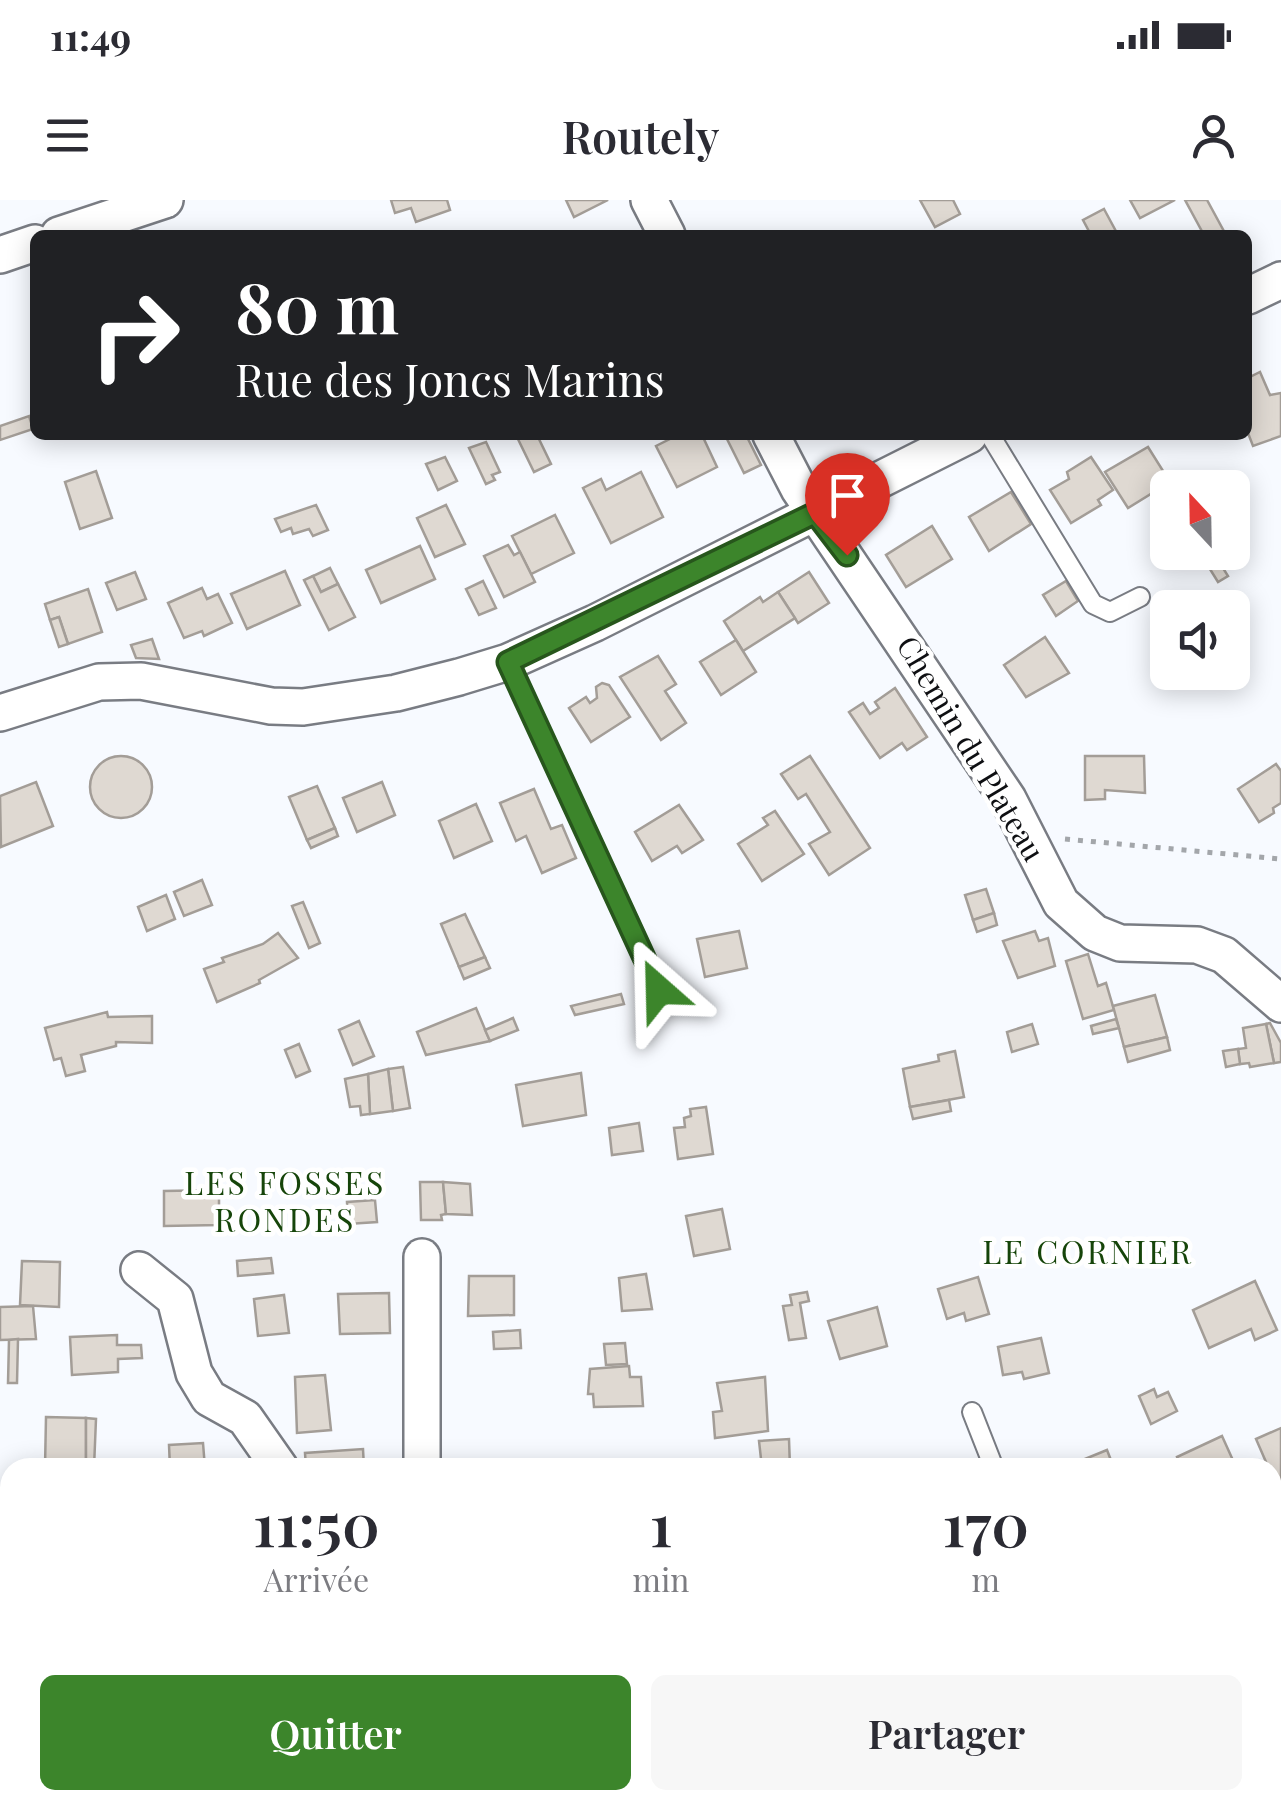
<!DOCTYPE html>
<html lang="fr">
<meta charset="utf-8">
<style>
:root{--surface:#fff;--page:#f7f7f7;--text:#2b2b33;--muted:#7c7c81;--accent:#3c852b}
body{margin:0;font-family:"Playfair Display",serif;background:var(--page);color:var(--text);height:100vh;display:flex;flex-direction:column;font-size:38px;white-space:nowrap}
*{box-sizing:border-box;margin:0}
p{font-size:32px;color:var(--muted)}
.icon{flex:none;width:55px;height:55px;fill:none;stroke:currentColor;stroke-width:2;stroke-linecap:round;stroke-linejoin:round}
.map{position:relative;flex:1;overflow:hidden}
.details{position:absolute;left:0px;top:1258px;width:1282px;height:352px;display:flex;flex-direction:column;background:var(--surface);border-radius:30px 30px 0 0;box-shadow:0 5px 25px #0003}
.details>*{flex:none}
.hud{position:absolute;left:30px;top:30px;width:1222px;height:210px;border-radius:15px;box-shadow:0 5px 25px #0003;background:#202124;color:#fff;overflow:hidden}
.needle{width:65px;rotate:338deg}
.buttons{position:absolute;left:1150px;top:270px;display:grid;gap:20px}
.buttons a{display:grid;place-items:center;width:100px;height:100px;border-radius:15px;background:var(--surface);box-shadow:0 5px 25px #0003;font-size:50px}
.pin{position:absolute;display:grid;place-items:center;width:85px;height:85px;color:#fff;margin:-102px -42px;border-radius:50% 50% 50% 0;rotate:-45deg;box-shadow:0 0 10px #0007}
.pin .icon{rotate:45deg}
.me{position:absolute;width:110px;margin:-55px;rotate:335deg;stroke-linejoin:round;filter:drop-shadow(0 0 8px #0008)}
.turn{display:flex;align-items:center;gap:35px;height:210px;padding:0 40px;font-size:45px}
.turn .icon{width:130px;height:130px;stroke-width:2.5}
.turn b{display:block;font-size:70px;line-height:85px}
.eta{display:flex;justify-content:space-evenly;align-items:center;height:170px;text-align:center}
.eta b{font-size:60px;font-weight:600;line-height:70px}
.action{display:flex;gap:20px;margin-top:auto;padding:20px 40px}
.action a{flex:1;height:115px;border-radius:15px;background:var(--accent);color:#fff;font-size:40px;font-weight:600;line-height:115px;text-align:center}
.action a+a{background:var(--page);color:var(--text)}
.status{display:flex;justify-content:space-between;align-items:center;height:70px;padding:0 50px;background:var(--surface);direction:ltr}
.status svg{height:28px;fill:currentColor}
header{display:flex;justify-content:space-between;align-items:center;height:130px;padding:0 40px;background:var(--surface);font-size:45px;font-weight:600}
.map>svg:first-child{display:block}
.forest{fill:#a2bf99}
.building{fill:#dfd9d2;stroke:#a39d97;stroke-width:2.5}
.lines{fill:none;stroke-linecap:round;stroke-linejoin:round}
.lane-casing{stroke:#797c83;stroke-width:22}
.street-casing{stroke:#797c83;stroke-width:40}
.path{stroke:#a3a6aa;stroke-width:5;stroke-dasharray:5 8;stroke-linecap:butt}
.lane{stroke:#fff;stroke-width:18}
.street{stroke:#fff;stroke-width:35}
.route-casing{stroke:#27561c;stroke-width:25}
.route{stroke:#3c852b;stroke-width:18}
.labels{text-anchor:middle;stroke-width:9;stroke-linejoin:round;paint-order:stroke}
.street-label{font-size:30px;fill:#0e0f12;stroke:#fff}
.neighbourhood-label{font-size:32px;letter-spacing:2.5px;fill:#16450a;stroke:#fff}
</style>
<div class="status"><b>11:49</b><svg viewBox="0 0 49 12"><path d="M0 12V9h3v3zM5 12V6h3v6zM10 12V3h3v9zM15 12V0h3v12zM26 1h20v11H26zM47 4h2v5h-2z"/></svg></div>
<header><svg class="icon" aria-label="menu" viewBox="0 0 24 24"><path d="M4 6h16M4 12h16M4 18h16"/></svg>Routely<svg class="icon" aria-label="person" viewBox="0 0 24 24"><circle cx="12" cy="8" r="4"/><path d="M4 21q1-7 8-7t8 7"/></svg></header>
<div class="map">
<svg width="1281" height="1608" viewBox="0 0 1281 1608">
<rect width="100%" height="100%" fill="#f7faff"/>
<path class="forest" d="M1281,1528V1608H1073L1094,1600H1272L1273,1531Z"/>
<g class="building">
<path d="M391,0H447L450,10L416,22L411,8L395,13Z"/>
<path d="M566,0H608L574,17Z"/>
<path d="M920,0H953L960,14L935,27Z"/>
<path d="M1130,0H1175L1140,18Z"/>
<path d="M1185,0H1207L1226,35H1204Z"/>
<path d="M1104,9L1118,35H1091L1083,20Z"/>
<path d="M1260,172L1270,195L1281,193V236L1253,246L1248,233V178Z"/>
<path d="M29,216L33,229L0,240V226Z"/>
<path d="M516,235H537L551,264L534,272Z"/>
<path d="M678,235H702L717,267L677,287L656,246Z"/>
<path d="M725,235H746L761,265L744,273Z"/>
<path d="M486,242L500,272L492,275L495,280L486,284L469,248Z"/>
<path d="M1148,247L1170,282L1128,308L1105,272Z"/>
<path d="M445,257L457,281L438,290L426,264Z"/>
<path d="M1091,257L1113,290L1098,300L1101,305L1071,323L1050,290L1069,279L1067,272Z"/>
<path d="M96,271L112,318L80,329L65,282Z"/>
<path d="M641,272L663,317L611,343L583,288L601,279L606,290Z"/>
<path d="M1011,292L1031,324L989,351L969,317Z"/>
<path d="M316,305L328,330L313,336L309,329L293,334L291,328L281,332L275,319Z"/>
<path d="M446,305L465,344L435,357L417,318Z"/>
<path d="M555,315L574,353L531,374L512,336Z"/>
<path d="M932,326L952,359L906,387L886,355Z"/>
<path d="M508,345L514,355L520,352L535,382L504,397L484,356Z"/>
<path d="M420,346L435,379L381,403L366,370Z"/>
<path d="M1213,352L1228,376L1218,382L1200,353Z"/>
<path d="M330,368L338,384L321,392L313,376Z"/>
<path d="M285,371L300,405L247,429L231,394Z"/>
<path d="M135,372L146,399L117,410L106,383Z"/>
<path d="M809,372L829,403L798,423L778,392Z"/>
<path d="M313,376L321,392L338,384L355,417L329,430L304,380Z"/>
<path d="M483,381L496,408L479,415L466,389Z"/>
<path d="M1066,381L1078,401L1056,416L1043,395Z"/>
<path d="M202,388L207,399L218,394L232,423L204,436L202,431L184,438L168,403Z"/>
<path d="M88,389L102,432L68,444L59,417L50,420L45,404Z"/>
<path d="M778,392L795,418L743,451L724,421L760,397L763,402Z"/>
<path d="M59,417L68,444L59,447L50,420Z"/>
<path d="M1045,437L1069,473L1026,497L1004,465Z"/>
<path d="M152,439L159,459L136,458L131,445Z"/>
<path d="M736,440L756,472L721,495L700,462Z"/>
<path d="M1168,454V472H1200L1175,488L1157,460Z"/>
<path d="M658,456L676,484L665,491L686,523L661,540L620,477Z"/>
<path d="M602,483L609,485L630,517L591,542L569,508L586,497L590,503L597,498L596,487Z"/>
<path d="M895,488L927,537L907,550L902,543L880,558L849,512L863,503L870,514L879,508L875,502Z"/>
<circle cx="121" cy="587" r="31"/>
<path d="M810,556L870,648L829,675L809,644L830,632L806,594L798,599L781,574Z"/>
<path d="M1085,556H1144L1145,593L1105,590V599L1085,600Z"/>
<path d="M1276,564L1281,571V603L1273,608L1274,613L1259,622L1238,589Z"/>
<path d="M36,582L53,626L1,647L0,596Z"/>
<path d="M382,582L395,615L357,632L343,598Z"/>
<path d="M317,586L335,628L307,640L289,597Z"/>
<path d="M534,589L551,629L562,625L576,658L542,673L526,636L516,641L500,603Z"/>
<path d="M476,604L492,641L454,658L439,621Z"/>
<path d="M679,605L703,640L682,653L677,646L652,661L635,632Z"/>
<path d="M775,611L804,654L762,681L738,644L768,625L763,618Z"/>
<path d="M335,628L338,636L311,648L307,640Z"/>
<path d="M202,680L212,705L184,716L174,692Z"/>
<path d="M986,689L994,713L973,720L965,695Z"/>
<path d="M166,695L175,719L147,731L138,707Z"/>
<path d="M303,702L320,743L309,748L292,706Z"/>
<path d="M994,713L997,725L977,732L973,720Z"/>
<path d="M465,714L485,757L459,767L441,724Z"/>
<path d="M739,731L747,768L705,777L697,739Z"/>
<path d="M1035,731L1039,741L1048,738L1055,766L1018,778L1003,741Z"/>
<path d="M278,733L298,758L259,780L260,783L217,802L204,769L224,762L222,758L263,744Z"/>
<path d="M1088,754L1098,786L1106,783L1114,810L1083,819L1066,761Z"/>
<path d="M485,757L490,768L464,779L459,767Z"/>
<path d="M621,794L624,804L575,815L571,806Z"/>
<path d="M1155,795L1167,837L1124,847L1113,806Z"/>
<path d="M476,808L490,841L426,855L417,832Z"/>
<path d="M107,812L108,817L152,816V843L116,842V846L81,855L85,871L66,876L61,858L54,860L45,828Z"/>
<path d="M513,818L518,830L490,841L485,830Z"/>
<path d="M1116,819L1119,828L1093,834L1091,826Z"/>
<path d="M359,821L374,856L353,865L339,830Z"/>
<path d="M1270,823L1281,843V862L1274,863L1266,824Z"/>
<path d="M1032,824L1038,844L1012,852L1007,832Z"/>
<path d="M1266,824L1274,863L1250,867L1249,863L1240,864L1238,849L1246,848L1243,828Z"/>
<path d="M1167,837L1170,850L1128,862L1124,847Z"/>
<path d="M299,844L310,871L296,877L285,850Z"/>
<path d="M1238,849L1240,864L1226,867L1223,851Z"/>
<path d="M955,851L964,897L910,907L903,869L939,861L938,855Z"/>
<path d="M403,867L410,908L393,911L388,869Z"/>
<path d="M388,869L393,911L370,914L368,874Z"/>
<path d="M581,873L586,915L523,926L516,885Z"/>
<path d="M368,874L370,914L361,915L360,906L350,907L345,879Z"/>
<path d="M949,900L951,911L913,919L910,907Z"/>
<path d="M706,907L713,954L678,959L674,928L685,927L684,918L691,916L690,909Z"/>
<path d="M639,923L643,951L612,955L609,928Z"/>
<path d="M420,982H443L446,1014L441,1015L442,1020H421Z"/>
<path d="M443,982L470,984L472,1015L446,1014Z"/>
<path d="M219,990V1025L164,1026V991Z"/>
<path d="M375,1000L377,1022L348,1024L347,1002Z"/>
<path d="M722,1009L730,1049L694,1056L686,1016Z"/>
<path d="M271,1058L273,1073L238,1076L237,1061Z"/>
<path d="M22,1061L60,1062L59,1107L20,1105Z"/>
<path d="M646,1074L652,1109L622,1111L619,1078Z"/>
<path d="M469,1076H514V1115L468,1116Z"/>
<path d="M978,1077L989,1114L966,1121L964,1113L947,1119L938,1089Z"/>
<path d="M1255,1081L1277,1130L1255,1140L1251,1129L1209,1148L1193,1110Z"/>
<path d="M807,1092L809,1101L800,1103L806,1138L789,1140L783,1106L792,1105L790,1095Z"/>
<path d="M389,1093L390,1133L340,1134L338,1094Z"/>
<path d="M284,1095L289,1133L258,1136L254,1099Z"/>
<path d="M33,1106L36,1139L0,1140V1107Z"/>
<path d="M877,1107L887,1146L840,1159L828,1121Z"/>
<path d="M520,1130L521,1148L494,1149L493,1132Z"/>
<path d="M117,1135V1145H141L142,1158L118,1159V1172L72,1175L70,1137Z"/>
<path d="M1041,1138L1049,1173L1024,1179L1022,1172L1003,1175L998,1147Z"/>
<path d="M18,1139L17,1183H8L9,1140Z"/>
<path d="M625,1143L627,1164L606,1165L604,1144Z"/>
<path d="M629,1166L630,1177H641L643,1206L594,1207L593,1194H588L590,1169Z"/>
<path d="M325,1175L331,1230L297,1233L295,1177Z"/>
<path d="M765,1177L768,1231L715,1238L713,1212L722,1211L717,1183Z"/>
<path d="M1154,1189L1157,1197L1168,1192L1177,1211L1151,1224L1139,1196Z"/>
<path d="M46,1217L86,1218V1268H45Z"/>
<path d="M86,1218L96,1219L94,1268H86Z"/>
<path d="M1281,1228V1292L1272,1295V1268H1254L1266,1262L1256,1239Z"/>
<path d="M1222,1236L1236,1267L1181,1268L1177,1257Z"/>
<path d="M789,1239L790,1268H762L759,1241Z"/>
<path d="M203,1243L205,1268H170L169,1245Z"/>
<path d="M363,1249L364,1268H306L305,1253Z"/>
<path d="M1107,1250L1114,1268H1065V1267Z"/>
<path d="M10,1445V1480L0,1481V1446Z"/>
<path d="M10,1562V1600H20L0,1608V1566Z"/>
<path d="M39,1600H76L78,1605L42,1608Z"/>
<path d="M316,1600H355L357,1604L321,1608Z"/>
</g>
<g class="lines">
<g class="lane-casing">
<g id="lane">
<path d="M990,235L1093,404L1110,412L1140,397"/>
<path d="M508,462L659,791"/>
<path d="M972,1212L994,1268"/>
</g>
</g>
<g class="street-casing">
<g id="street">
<path d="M649,0L667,35"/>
<path d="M59,35L165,0"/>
<path d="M0,55L35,43"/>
<path d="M1248,96L1281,80"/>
<path d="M771,235L799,289L1008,599L1061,703L1095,733L1120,743L1197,745L1224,755L1281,804"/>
<path d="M0,513L99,482L141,481L271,506L303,507L396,493L459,477L508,462L595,423L969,235"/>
<path d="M139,1070L175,1099L194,1173L209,1198L245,1218L280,1268"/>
<path d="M422,1268V1057"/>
<path d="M0,1509L10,1508"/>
<path d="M1272,1511L1281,1508"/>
<path d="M584,1600L596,1608"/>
<path d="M1019,1608L1039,1600"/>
</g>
</g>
<path class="path" d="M1065,639L1281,659"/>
<use href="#lane" class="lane"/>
<use href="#street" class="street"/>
</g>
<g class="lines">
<g class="route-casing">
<path id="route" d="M659,790L508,462L815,313L847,355"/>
</g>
<use href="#route" class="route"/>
</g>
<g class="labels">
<g class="street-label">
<text transform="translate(970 549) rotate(59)" y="10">Chemin du Plateau</text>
</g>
<g class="neighbourhood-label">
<text x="285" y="995">LES FOSSES<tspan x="285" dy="37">RONDES</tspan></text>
<text x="1088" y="1064">LE CORNIER</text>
</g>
</g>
</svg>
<div class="buttons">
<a><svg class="needle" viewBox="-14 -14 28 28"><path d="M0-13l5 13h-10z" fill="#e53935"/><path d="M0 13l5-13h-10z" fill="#7c7c81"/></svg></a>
<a><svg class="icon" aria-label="sound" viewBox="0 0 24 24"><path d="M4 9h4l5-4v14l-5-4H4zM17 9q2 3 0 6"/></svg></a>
</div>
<div class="pin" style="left:847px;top:355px;background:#d93025"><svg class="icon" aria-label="arrive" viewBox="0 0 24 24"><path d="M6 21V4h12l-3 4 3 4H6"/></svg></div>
<svg class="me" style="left:659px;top:790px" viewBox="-20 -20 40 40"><path d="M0-17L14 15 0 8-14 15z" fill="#3c852b" stroke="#fff" stroke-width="4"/></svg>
<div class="hud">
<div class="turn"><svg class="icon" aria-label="right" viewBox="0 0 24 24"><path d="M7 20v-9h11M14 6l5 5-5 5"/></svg><div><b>80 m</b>Rue des Joncs Marins</div></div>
</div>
<section class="details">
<div class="eta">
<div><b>11:50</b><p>Arrivée</p></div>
<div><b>1</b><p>min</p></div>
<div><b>170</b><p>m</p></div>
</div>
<div class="action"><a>Quitter</a><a>Partager</a></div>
</section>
</div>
